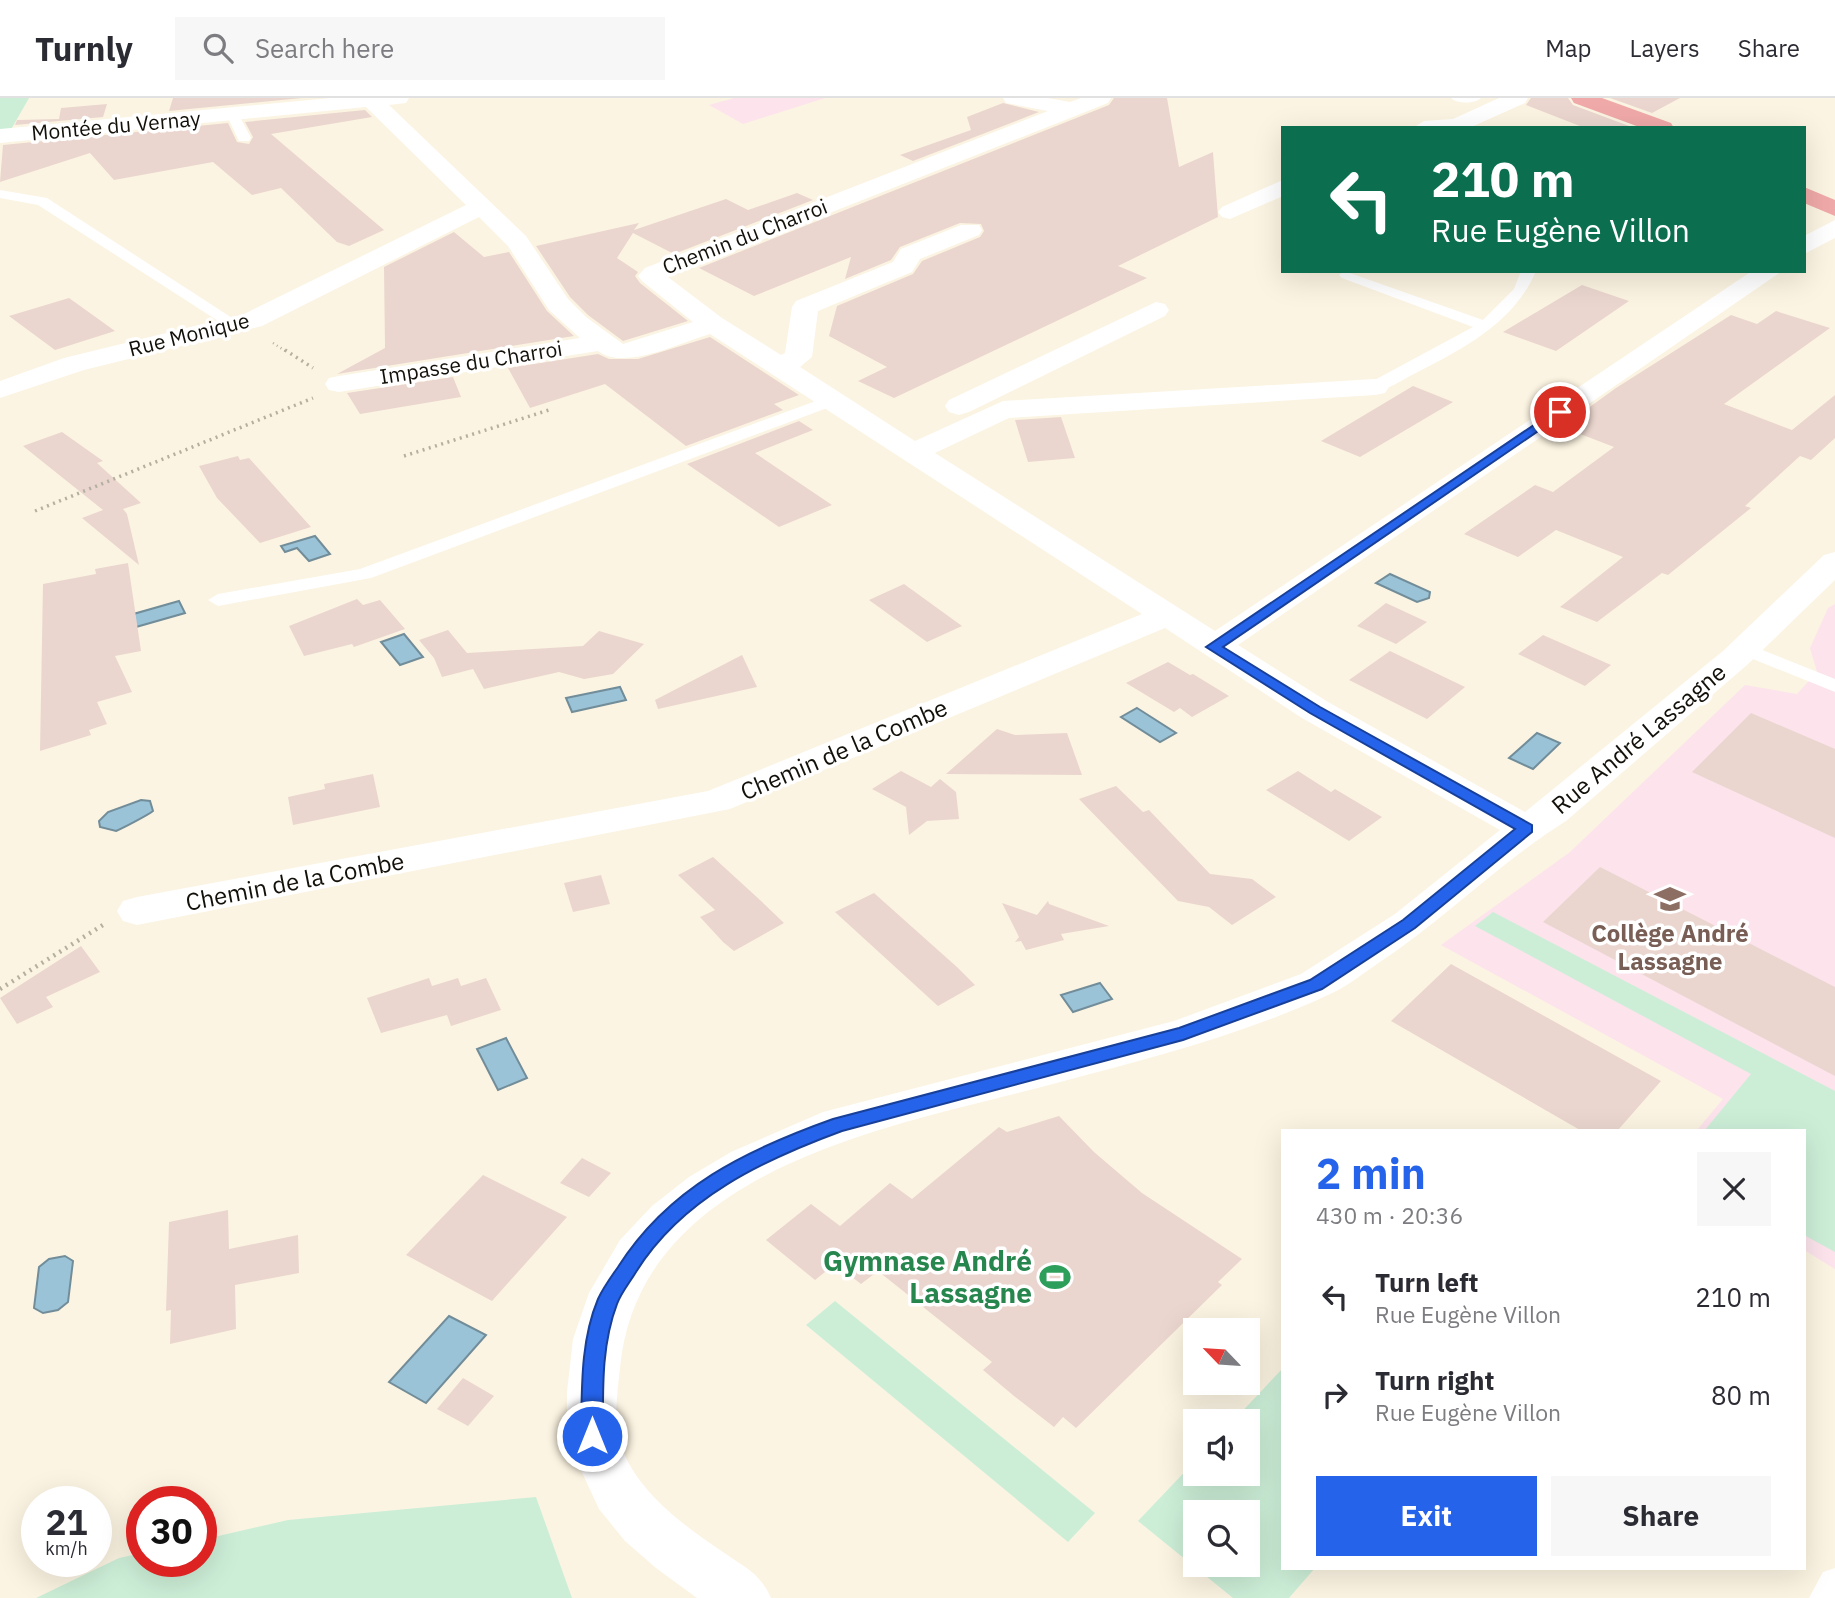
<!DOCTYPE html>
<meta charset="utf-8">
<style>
:root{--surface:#fff;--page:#f7f7f7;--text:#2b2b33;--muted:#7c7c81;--line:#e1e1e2;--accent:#2563eb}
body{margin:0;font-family:"IBM Plex Sans",sans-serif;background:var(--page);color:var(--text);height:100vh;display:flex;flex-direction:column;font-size:26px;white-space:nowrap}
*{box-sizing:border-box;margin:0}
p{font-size:23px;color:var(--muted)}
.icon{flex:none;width:38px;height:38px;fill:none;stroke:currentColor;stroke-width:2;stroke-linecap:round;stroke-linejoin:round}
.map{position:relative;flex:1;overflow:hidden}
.panel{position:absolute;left:1281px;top:1031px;width:525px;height:441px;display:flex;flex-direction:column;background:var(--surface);border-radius:0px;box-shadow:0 7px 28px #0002}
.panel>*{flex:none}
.guide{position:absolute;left:1281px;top:28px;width:525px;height:147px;border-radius:0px;box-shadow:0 7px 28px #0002;background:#0b6e4f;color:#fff;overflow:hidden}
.needle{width:46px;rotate:295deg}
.buttons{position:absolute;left:1183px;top:1220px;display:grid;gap:14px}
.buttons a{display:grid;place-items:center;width:77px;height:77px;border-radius:0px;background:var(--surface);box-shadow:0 7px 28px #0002;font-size:35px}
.speed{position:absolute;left:21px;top:1388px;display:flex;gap:14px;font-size:35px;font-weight:700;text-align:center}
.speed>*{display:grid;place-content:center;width:91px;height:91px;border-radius:50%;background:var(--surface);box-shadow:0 7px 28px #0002;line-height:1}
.speed small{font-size:18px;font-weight:400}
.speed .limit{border:10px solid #d22;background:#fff;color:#111}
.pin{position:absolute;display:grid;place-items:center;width:60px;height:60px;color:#fff;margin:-30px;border:4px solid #fff;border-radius:50%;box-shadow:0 2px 7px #0007}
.me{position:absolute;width:77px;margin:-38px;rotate:0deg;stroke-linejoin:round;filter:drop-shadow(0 0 5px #0008)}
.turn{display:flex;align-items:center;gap:24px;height:147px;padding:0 35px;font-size:32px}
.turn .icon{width:91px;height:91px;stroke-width:2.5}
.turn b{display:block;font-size:49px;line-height:60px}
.round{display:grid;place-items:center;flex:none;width:74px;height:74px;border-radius:0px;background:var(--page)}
.overview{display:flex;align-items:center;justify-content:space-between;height:119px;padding:0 35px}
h1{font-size:42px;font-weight:700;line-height:52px;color:var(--accent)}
.action{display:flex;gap:14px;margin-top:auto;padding:14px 35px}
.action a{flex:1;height:80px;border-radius:0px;background:var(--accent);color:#fff;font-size:28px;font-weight:700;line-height:80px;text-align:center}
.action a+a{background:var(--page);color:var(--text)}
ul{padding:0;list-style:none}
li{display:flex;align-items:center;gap:21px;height:98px;padding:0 35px}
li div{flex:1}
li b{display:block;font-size:26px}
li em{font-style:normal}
header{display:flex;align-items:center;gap:42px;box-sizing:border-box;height:98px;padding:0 35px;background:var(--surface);border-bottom:2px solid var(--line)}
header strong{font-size:33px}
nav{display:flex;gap:38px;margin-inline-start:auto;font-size:24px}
.search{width:490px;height:63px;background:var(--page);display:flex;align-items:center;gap:18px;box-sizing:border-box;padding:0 24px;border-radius:0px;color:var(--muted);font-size:26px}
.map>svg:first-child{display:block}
.education{fill:#fce3ec}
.green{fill:#cceed7;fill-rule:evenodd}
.water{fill:#9ac3d7;stroke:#728d9a;stroke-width:2}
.building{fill:#ead6ce}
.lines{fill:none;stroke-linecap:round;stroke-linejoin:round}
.path-far2{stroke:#b5afa0;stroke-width:2.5;stroke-dasharray:1 3.5;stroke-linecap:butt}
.path-far1{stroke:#b5afa0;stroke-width:3.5;stroke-dasharray:2 4.5;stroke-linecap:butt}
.path{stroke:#b5afa0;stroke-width:4.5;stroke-dasharray:2 5;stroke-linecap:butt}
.lane{fill:#fff;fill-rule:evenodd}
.street{fill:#fff;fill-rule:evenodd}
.primary{fill:#efa9a8;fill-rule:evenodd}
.route{fill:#2563eb;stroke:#184099;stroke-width:2}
.labels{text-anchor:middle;stroke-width:7;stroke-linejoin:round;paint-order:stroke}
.far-street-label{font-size:21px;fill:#13100a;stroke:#fff}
.street-label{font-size:24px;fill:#13100a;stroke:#fff}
.education-label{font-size:24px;font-weight:bold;fill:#785e54;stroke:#fff}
.near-leisure-label{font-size:28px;font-weight:bold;fill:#27864d;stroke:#fff;text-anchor:end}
</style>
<header>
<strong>Turnly</strong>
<div class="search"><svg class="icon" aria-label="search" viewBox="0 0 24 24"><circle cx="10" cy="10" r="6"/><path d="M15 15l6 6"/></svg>Search here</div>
<nav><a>Map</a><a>Layers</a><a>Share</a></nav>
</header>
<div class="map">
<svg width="1835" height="1500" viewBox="0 0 1835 1500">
<rect width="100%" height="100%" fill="#fcf4e2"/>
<g class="education">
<path d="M734,0H825L743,26L709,7Z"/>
<path d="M1835,506V1171L1804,1152V1032H1697L1723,1001L1441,847L1570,754L1745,587L1797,596L1817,574L1810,550L1828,510Z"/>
</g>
<g class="green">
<path d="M0,0H29L9,35L0,33Z"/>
<path d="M1493,814L1835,993V1154L1804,1137V1032H1705L1751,976L1475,828Z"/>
<path d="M835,1203L1095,1415L1068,1444L806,1227Z"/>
<path d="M1283,1270V1470H1315L1289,1500H1233L1138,1423L1195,1363V1376H1248V1323H1233ZM1248,1414V1466H1195V1414Z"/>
<path d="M536,1399L572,1500H36L119,1460L142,1455V1463H201V1442L288,1422Z"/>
</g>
<g class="water">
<path d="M315,438L330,456L309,463L297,450L285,454L281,448Z"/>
<path d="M1390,476L1430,494L1429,500L1417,504L1376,485Z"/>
<path d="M179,503L185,515L136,529L130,517Z"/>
<path d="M404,536L423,559L400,567L381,544Z"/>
<path d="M620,589L626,602L572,614L566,600Z"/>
<path d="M1137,610L1176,635L1160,644L1121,619Z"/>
<path d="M1537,635L1560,645L1533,671L1509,660Z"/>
<path d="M141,702L150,703L153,713C148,717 123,730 116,733L100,729L99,723L108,714Z"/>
<path d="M1100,885L1112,901L1073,914L1061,897Z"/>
<path d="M506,940L527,980L498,992L477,951Z"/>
<path d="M65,1158L73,1163L68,1204L58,1212L43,1215L34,1210L39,1169L49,1161Z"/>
<path d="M449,1218L486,1237L426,1305L389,1284Z"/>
</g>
<g class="building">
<path d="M173,0H302L169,13Z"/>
<path d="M1114,0H1167L1179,69L1213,54L1218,119L1118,168L1147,180L894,300L858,283L887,269L829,238L837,208L913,176L922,163L980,139L984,133L981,126L960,125L900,149L891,162L845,181L851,159L754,198L699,170L1109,7Z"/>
<path d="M1531,0H1568L1573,7L1629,28L1585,30L1526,7Z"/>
<path d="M1610,0H1680L1652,15Z"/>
<path d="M1003,5L1039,14L913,63L900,57L971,32L967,19Z"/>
<path d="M107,6L103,19L15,27L17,22L59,21L61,10Z"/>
<path d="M365,12L372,19L271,36L384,132L349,148L337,144L281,90L252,97L213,64L114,82L90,55L0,84L3,47L228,25L237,44L249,46L253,39L245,24Z"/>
<path d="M797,95L813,102L674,156L633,135L617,160L638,174L635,178L640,185L688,223L623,243L588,217L570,199L536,148L639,125L634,132L726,101L748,112Z"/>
<path d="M454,134L484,159L509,154L547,213L574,238L337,276L385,250L384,169Z"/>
<path d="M1582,187L1629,203L1556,253L1503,234Z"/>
<path d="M69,200L115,233L55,252L9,218Z"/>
<path d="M1776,213L1830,230L1724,306L1792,332L1835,297V340L1811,362L1800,358L1745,408L1751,410L1668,477L1662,475L1597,524L1560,509L1623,459L1556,432L1518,459L1464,436L1535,387L1553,394L1614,349L1562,329L1616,290L1731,217L1757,226Z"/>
<path d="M710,239L799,297L774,306L783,312L686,348L605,286L530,310L508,270L598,256L609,261H638Z"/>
<path d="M453,279L461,299L360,316L347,295Z"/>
<path d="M1413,288L1453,304L1360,359L1321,343Z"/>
<path d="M1061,319L1075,360L1028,364L1015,322Z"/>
<path d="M799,323L813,332L755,355L832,407L779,429L687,366Z"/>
<path d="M62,334L103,363L97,365L141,405L123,411L127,416L139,467L82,420L103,412L23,348Z"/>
<path d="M238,358L240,362L249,360L311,429L260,445L217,400L199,368Z"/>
<path d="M128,465L141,553L115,558L132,594L97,604L107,626L89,632L91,637L40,653L43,486L96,476L95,471Z"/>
<path d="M904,486L962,528L927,544L869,502Z"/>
<path d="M357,501L363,507L380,502L405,531L354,549L352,546L304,558L289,528Z"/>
<path d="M1386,505L1427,524L1396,546L1357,528Z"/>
<path d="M448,532L467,555L583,548L599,533L644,546L613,576L584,581L559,574L484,591L473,571L442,579L434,560L419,542Z"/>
<path d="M1543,537L1611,567L1585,588L1518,556Z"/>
<path d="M1390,553L1465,589L1427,621L1349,582Z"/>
<path d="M742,557L757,589L658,611L655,602Z"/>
<path d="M1168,564L1190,577L1193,576L1229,598L1192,619L1180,610L1174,614L1126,585Z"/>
<path d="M1751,615L1835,651V740L1692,674Z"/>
<path d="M997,631L1015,637L1067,635L1082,677L946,676Z"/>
<path d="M901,673L931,689L940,681L956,694L959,721L927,723L909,737L906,709L872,691Z"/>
<path d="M1298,673L1331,694L1335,691L1382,719L1349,743L1266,692Z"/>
<path d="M373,676L380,709L293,727L288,699L325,691L324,686Z"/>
<path d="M1116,688L1143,714L1149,712L1210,776L1252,781L1276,799L1232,827L1209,809L1178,803L1079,701Z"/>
<path d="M713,759L760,802L784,825L734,853L723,844L700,819L715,812L678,777Z"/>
<path d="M1600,769L1835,889V978L1543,824Z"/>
<path d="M601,777L610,806L573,814L564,785Z"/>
<path d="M874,795L958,870L975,887L938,908L835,814Z"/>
<path d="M1048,803L1049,806L1109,828L1061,836L1064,842L1026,852L1021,843L1015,844L1019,839L1002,805L1037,817Z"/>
<path d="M81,848L100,874L46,899L53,909L17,926L0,900Z"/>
<path d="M1451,866L1661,983L1618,1032H1580L1391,923Z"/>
<path d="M429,880L432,888L458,880L461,888L486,880L501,912L451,928L447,917L381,935L367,900Z"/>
<path d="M1059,1018L1094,1054L1142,1095L1242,1161L1218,1184L1222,1187L1076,1330L1063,1319L1054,1329L1014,1298L983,1272L992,1264L878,1173L861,1186L835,1166L815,1182L766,1142L811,1106L840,1128L890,1085L912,1101L999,1029L1007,1034Z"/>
<path d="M582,1060L611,1075L589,1099L560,1085Z"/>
<path d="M483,1077L567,1119L492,1203L406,1157Z"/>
<path d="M228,1112L229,1151L298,1137L299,1175L235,1187L236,1231L170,1246L171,1212L166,1213L169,1124Z"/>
<path d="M463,1280L494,1298L468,1328L437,1311Z"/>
</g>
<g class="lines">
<path class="path-far2" d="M273,245L287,254"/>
<g class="path-far1">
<path d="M285,252L313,270"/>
<path d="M404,358L549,312"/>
<path d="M35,413L313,300"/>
</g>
<path class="path" d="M0,891L103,827"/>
<g class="lane">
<path d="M1451,0H1481C1475,6 1457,6 1451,0Z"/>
<path d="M228,15H238L251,40L249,43H239L227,18Z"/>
<path d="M0,92L47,100L243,227L235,232L229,230L38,107L0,100Z"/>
<path d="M1344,173L1483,222L1514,191L1521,173H1536C1514,225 1463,251 1414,276C1402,282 1389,291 1375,294L1367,289L1369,285L1473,229L1342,180L1339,177Z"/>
<path d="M832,297L840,302L838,306L371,480L218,508L208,502L218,496L360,471Z"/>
<path d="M1745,545L1835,581V594L1738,555L1735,551L1738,547Z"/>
<path d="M1835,1470V1500H1809L1823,1474Z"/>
</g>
<g class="street">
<path d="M330,0H409L406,5L389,7L526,138L568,201L586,219L623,246L693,224L642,183L638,178L645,170L1048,13L1006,5L1003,0H1048L1070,4L1081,0H1111L1108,5L668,179L722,220L781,257L785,255L792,209L796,203L893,164L901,151L961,127H979L982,132L979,137L920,161L912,174L818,213L812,259L800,269L915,343L1003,303L1375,281L1385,283L1389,289L1385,295L1375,297L1009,320L935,355L1215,533L1752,173H1782L1238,547L1328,604L1525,714L1723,553L1824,457L1835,454V482L1747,567L1566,723C1499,765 1443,823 1377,866C1361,877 1345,890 1328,897C1240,938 1146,961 1053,986C895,1028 639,1068 620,1270C618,1291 614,1314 618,1335C627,1386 680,1425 720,1452C742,1468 760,1474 771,1500H697L656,1470L625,1443L599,1411L567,1342V1294L573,1241L589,1195L620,1142L652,1108L689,1079L731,1054L823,1014L1174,923L1301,876L1395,816L1500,732L1302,620L1165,530L730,711L137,827L123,823L117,813L123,803L137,799L708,693L1142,516L710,236C679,245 625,273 598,253L339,294L329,292L325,286L329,280L339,278L580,240L549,212L508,148L479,119L262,228L84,272L0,300V283L64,260L244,216L466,107L366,9L0,45V31Z"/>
<path d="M1499,0H1528L1525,5L1469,30H1413L1424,23L1453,21Z"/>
<path d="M1283,82V98L1230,121L1222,119L1218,114L1222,109Z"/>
<path d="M1835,122V140L1804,156V138Z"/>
<path d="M1156,204L1165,206L1169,212L1165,218L969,314L959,317L949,314L945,308L949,302Z"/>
</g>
<g class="primary">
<path d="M1571,0H1602L1671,25L1674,30H1642L1574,5Z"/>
<path d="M1804,89L1835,102V118L1804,105Z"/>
</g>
</g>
<path class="route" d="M1556,312L1566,314L1223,549L1320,609L1532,727V734L1415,830L1322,891L1183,942L842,1033C763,1062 682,1100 636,1174C630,1184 621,1195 617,1206C601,1248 603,1293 603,1338L600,1344L592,1347L585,1344L581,1338C582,1292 580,1244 598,1201C603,1190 611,1179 618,1169C669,1089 746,1052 833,1021L1179,930L1310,882L1403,822L1515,731L1310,615L1206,549Z"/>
<defs>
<g id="school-bare" transform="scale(2.415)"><path d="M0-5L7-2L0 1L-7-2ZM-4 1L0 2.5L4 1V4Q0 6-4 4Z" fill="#8d6e63" stroke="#fff" stroke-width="2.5" paint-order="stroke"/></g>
<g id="stadium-bare" transform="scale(2.415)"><path d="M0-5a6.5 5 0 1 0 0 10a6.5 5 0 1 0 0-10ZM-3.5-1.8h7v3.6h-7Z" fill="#2e9e5b" stroke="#fff" stroke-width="2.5" paint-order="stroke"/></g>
</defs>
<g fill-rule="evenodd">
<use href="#school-bare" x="1670" y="801"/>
<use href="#stadium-bare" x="1055" y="1179"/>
</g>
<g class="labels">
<g class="far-street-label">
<text transform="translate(116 28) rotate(-5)" y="7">Montée du Vernay</text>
<text transform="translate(745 139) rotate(-21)" y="7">Chemin du Charroi</text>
<text transform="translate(189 237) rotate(-14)" y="7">Rue Monique</text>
<text transform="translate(471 265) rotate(-9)" y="7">Impasse du Charroi</text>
</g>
<g class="street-label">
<text transform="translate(1639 641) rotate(-40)" y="8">Rue André Lassagne</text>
<text transform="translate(844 652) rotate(-23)" y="8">Chemin de la Combe</text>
<text transform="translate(295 784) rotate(-11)" y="8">Chemin de la Combe</text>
</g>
<g class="education-label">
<text x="1670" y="844">Collège André<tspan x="1670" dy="28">Lassagne</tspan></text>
</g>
<g class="near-leisure-label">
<text x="1032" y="1173">Gymnase André<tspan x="1032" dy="32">Lassagne</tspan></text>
</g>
</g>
</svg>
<div class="buttons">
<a><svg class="needle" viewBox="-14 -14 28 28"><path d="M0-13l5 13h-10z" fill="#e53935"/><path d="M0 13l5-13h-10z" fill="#7c7c81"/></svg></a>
<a><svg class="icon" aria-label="sound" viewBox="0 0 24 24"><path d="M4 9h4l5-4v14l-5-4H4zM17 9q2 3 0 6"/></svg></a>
<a><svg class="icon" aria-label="search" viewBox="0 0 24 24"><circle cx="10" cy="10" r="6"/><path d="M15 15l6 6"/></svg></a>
</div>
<div class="speed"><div>21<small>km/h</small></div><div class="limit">30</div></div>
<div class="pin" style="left:1560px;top:314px;background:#d93025"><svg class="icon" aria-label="arrive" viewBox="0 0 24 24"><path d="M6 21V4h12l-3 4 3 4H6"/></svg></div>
<svg class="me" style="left:592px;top:1338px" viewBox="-20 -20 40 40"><circle r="17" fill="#2563eb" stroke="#fff" stroke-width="3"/><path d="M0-11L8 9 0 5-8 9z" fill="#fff"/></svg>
<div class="guide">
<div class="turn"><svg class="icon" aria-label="left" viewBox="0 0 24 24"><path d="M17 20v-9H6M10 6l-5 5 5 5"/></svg><div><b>210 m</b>Rue Eugène Villon</div></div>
</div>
<section class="panel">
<div class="overview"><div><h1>2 min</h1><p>430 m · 20:36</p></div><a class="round"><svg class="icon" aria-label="close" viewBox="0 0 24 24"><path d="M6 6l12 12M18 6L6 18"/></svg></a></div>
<ul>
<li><svg class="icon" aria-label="left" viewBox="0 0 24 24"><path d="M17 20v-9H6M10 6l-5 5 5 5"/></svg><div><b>Turn left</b><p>Rue Eugène Villon</p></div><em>210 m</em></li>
<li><svg class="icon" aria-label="right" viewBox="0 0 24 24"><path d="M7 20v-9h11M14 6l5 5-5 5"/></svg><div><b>Turn right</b><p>Rue Eugène Villon</p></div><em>80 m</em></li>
</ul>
<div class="action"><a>Exit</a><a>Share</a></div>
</section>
</div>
